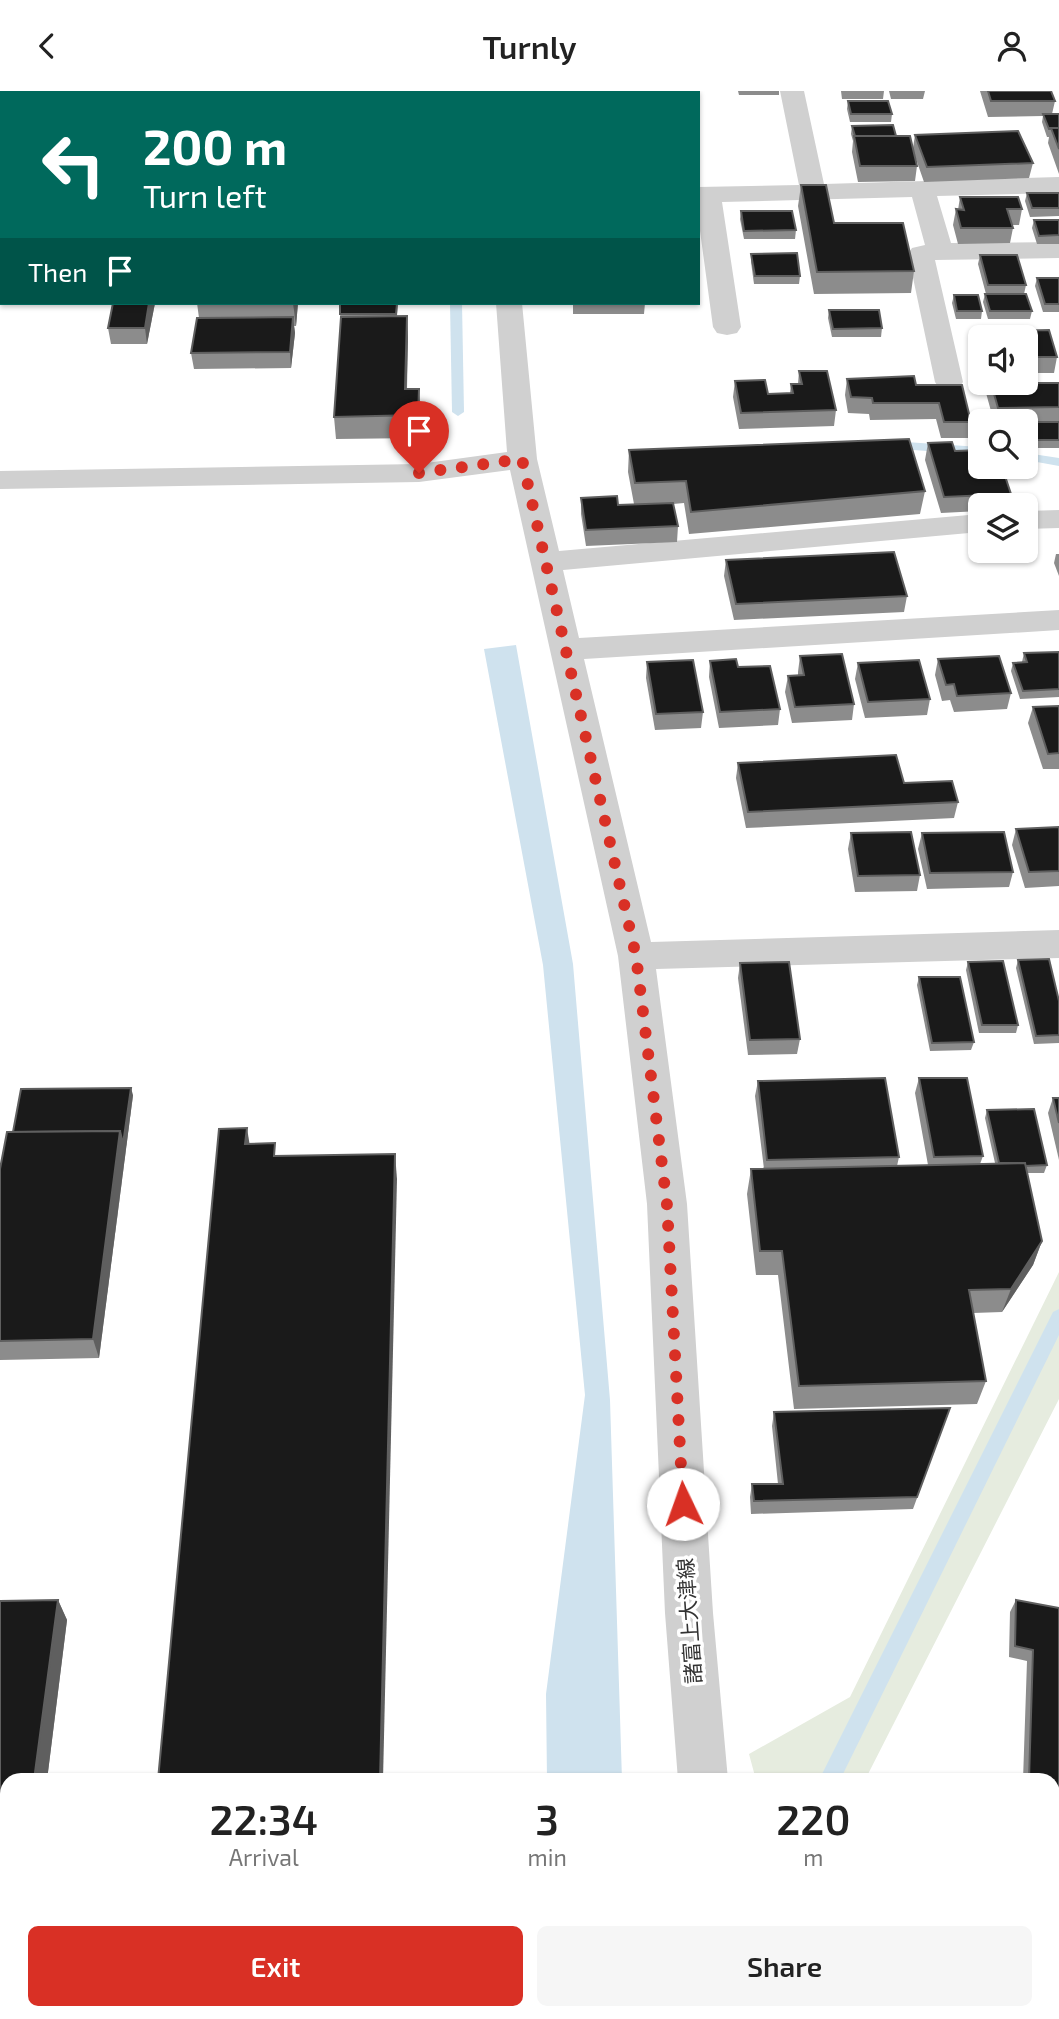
<!DOCTYPE html>
<meta charset="utf-8">
<style>
:root{--surface:#fff;--page:#f6f6f6;--text:#222;--muted:#767676;--accent:#d93025}
body{margin:0;font-family:"Exo 2","Noto Sans JP",sans-serif;background:var(--page);color:var(--text);height:100vh;display:flex;flex-direction:column;font-size:26px;white-space:nowrap}
*{box-sizing:border-box;margin:0}
p{font-size:23px;color:var(--muted)}
.icon{flex:none;width:38px;height:38px;fill:none;stroke:currentColor;stroke-width:2;stroke-linecap:round;stroke-linejoin:round}
.map{position:relative;flex:1;overflow:hidden}
.drawer{position:absolute;left:0px;top:1682px;width:1060px;height:247px;display:flex;flex-direction:column;background:var(--surface);border-radius:21px 21px 0 0;box-shadow:0 2px 5px #0004}
.drawer>*{flex:none}
.top-card{position:absolute;left:0px;top:0px;width:700px;height:214px;box-shadow:0 2px 5px #0004;background:#00695c;color:#fff;overflow:hidden}
.fabs{position:absolute;left:968px;top:234px;display:grid;gap:14px}
.fabs a{display:grid;place-items:center;width:70px;height:70px;border-radius:10px;background:var(--surface);box-shadow:0 2px 5px #0004;font-size:35px}
.pin{position:absolute;display:grid;place-items:center;width:60px;height:60px;color:#fff;margin:-72px -30px;border-radius:50% 50% 50% 0;rotate:-45deg;box-shadow:0 0 7px #0007}
.pin .icon{rotate:45deg}
.me{position:absolute;width:77px;margin:-38px;rotate:357deg;stroke-linejoin:round;filter:drop-shadow(0 0 5px #0008)}
.turn{display:flex;align-items:center;gap:24px;height:147px;padding:0 28px;font-size:32px}
.turn .icon{width:91px;height:91px;stroke-width:2.5}
.turn b{display:block;font-size:49px;line-height:60px}
.then{display:flex;align-items:center;height:66px;padding:0 28px;background:#0003;gap:14px;font-size:26px}
.eta{display:flex;justify-content:space-evenly;align-items:center;height:119px;text-align:center}
.eta b{font-size:42px;font-weight:600;line-height:49px}
.cta{display:flex;gap:14px;margin-top:auto;padding:14px 28px}
.cta a{flex:1;height:80px;border-radius:10px;background:var(--accent);color:#fff;font-size:28px;font-weight:600;line-height:80px;text-align:center}
.cta a+a{background:var(--page);color:var(--text)}
header{display:flex;justify-content:space-between;align-items:center;height:91px;padding:0 28px;background:var(--surface);font-size:32px;font-weight:600}
.map>svg:first-child{display:block}
.green{fill:#e6ecdf}
.water{fill:#cfe2ee}
.lines{fill:none;stroke-linecap:round;stroke-linejoin:round}
.stream{fill:#cfe2ee;fill-rule:evenodd}
.minor{fill:#d0d0d0;fill-rule:evenodd}
.wall{fill:#8c8c8c}
.shaded-wall{fill:#5f5f5f}
.building{fill:#1a1a1a;stroke:#5f5f5f;stroke-width:2}
.route{stroke:#d93025;stroke-width:12;stroke-dasharray:0 21.6}
.labels{text-anchor:middle;stroke-width:7;stroke-linejoin:round;paint-order:stroke}
.street-label{font-size:21px;fill:#333;stroke:#fff}
</style>
<header><svg class="icon" aria-label="back" viewBox="0 0 24 24"><path d="M15 5l-7 7 7 7"/></svg>Turnly<svg class="icon" aria-label="person" viewBox="0 0 24 24"><circle cx="12" cy="8" r="4"/><path d="M4 21q1-7 8-7t8 7"/></svg></header>
<div class="map">
<svg width="1059" height="1928" viewBox="0 0 1059 1928">
<rect width="100%" height="100%" fill="#fff"/>
<g class="green">
<path d="M1059,1181V1308L865,1689H756L749,1663L850,1606Z"/>
<path d="M901,1922H1006L1008,1928H903Z"/>
</g>
<path class="water" d="M516,554L573,873L610,1309L622,1689H547L546,1603L585,1304L543,874L484,558Z"/>
<g class="lines">
<g class="stream">
<rect x="449" y="0" width="10" height="2"/>
<path d="M450,212H462L464,321L458,325L452,321Z"/>
<path d="M891,350L980,356V364L887,357L885,354Z"/>
<path d="M1026,362L1059,367V375L1026,369Z"/>
<path d="M1059,1218V1244L840,1689H819L1053,1221Z"/>
<path d="M846,1922H868L871,1928H849Z"/>
</g>
<g class="minor">
<rect x="486" y="0" width="24" height="2"/>
<path d="M780,0H804L824,93L1059,86V102L937,105L951,152L1059,151V167L935,169L963,291L959,297L949,299L939,297L935,291L908,163L912,157L925,154L912,106L722,111L741,236L737,242L727,244L717,242L713,236L698,125V96L799,94Z"/>
<path d="M496,212H522L537,368L559,460L980,423V441L563,479L579,547L1059,519V539L584,568L651,851L1059,839V867L656,878L687,1113L713,1522L728,1689H678L665,1522L647,1113L618,865L510,379L419,391L0,398V380L419,373L507,361Z"/>
<path d="M1059,419V437L1026,438V420Z"/>
<path d="M448,1922H504L507,1928H451Z"/>
<path d="M711,1922H764L766,1928H712Z"/>
</g>
</g>
<g class="wall">
<path d="M0,0H137V2H2V19H0Z"/>
<path d="M738,0H779V4H739Z"/>
<path d="M841,0H884L883,8H842Z"/>
<path d="M889,0H925L923,8H891Z"/>
<path d="M980,0H1051L1055,10L1052,23H1059V83L1048,52L1049,46H1047L1042,31L1043,25L988,26Z"/>
<path d="M848,10L892,23L891,31H850L847,18Z"/>
<rect x="0" y="23" width="2" height="146"/>
<path d="M852,35L896,45L913,57L915,44L1033,72L1029,87L924,91L916,68L917,75L915,90L858,91L852,61L853,50L851,43Z"/>
<path d="M801,94L834,132L914,180L911,202L814,203L798,115Z"/>
<path d="M1027,102H1059V125L1030,126L1025,110Z"/>
<path d="M960,106L1022,118L1019,134H1012L1013,137L1010,152L958,153L953,134L956,118L958,119Z"/>
<path d="M741,120L796,139L795,148H744L740,128Z"/>
<path d="M1034,129H1059V153H1037L1032,137Z"/>
<path d="M751,163L800,185L799,193H754L751,171Z"/>
<path d="M980,164L1026,194L1024,203H986L978,173Z"/>
<path d="M1037,187H1059V221H1043L1035,195Z"/>
<path d="M985,203L1032,220L1030,228H988L983,211Z"/>
<path d="M954,204L982,220L981,228H956L952,212Z"/>
<path d="M155,212L147,253H111L108,237Z"/>
<path d="M197,212H298L296,235H294L295,242L291,277L194,278L191,262L199,227Z"/>
<path d="M398,212L397,225H407L408,247L407,298H419L420,320L419,347L336,348L334,326L341,232L340,223Z"/>
<path d="M573,212H645L644,223H573Z"/>
<path d="M829,219L882,237L881,246H832L828,227Z"/>
<path d="M1049,239L1057,266L1054,282H1026V247H980V276L976,261L979,245H1007L1008,240Z"/>
<path d="M799,280L836,319L834,335L739,338L733,306L735,290L768,303L790,302L791,293H798Z"/>
<path d="M847,288L916,294L971,331L968,347H941L936,328L870,329L869,323L848,322L845,304Z"/>
<path d="M989,292H1059V357H1026V331H994L986,302Z"/>
<path d="M928,352L955,360L1011,403L1009,415H980V420L941,422L925,369Z"/>
<path d="M629,359L925,400L920,423L689,443L684,412L673,413L678,435L677,451L586,455L581,423V407L618,414L634,413L628,381Z"/>
<path d="M1056,463H1059V485L1054,472Z"/>
<path d="M726,469L907,505L904,521L734,529L724,485Z"/>
<path d="M1059,561V606L1020,608L1011,580L1013,572L1022,571L1024,562Z"/>
<path d="M800,565L854,613L852,629L792,632L785,601L788,585L798,584V581Z"/>
<path d="M938,568L1011,602L1007,618L954,621L950,609L942,610L935,584Z"/>
<path d="M710,570L738,576L780,618L778,634L719,637L709,586Z"/>
<path d="M647,571L703,621L701,637L655,639L646,587Z"/>
<path d="M858,572L930,608L927,624L865,627L855,588Z"/>
<path d="M1059,615V678H1043L1028,632L1033,616Z"/>
<path d="M738,672L904,692L958,711L954,727L746,737L736,687Z"/>
<path d="M1059,736V795L1025,797L1012,754L1016,738Z"/>
<path d="M851,742L920,784L917,800L855,801L848,758Z"/>
<path d="M922,742L1013,781L1009,796L927,798L918,758Z"/>
<path d="M1018,869L1059,910V952L1034,953L1016,877Z"/>
<path d="M968,871L1018,934L1016,942H979L966,879Z"/>
<path d="M740,872L800,948L797,963L748,964L738,887Z"/>
<path d="M919,886L974,951L971,959L930,960L917,894Z"/>
<path d="M919,987L983,1065L980,1073L995,1072L985,1027L987,1019L1047,1074L1044,1082H1027L1042,1150L1033,1174L1002,1221L973,1222L986,1290L977,1313L794,1318L778,1184H756L747,1103L751,1078H764L755,1005L758,990L899,1066L897,1075L928,1074L915,1002Z"/>
<path d="M133,1004L99,1267L0,1269V1078L13,1041Z"/>
<path d="M1053,1007H1059V1069L1048,1022Z"/>
<path d="M950,1317L913,1418L751,1423L750,1406L752,1393H778L772,1335L774,1321Z"/>
<path d="M58,1509L67,1529L47,1689H7V1759H0V1510Z"/>
<path d="M1016,1509L1059,1517V1755L1058,1756L1054,1755V1689H1023L1027,1570L1009,1566L1010,1521Z"/>
</g>
<g class="shaded-wall">
<path d="M149,212H155L147,253L145,237Z"/>
<path d="M293,212H298L296,235Z"/>
<path d="M407,225L408,247L406,320L405,298Z"/>
<path d="M293,226L295,242L291,277L290,261Z"/>
<path d="M419,298L420,320L419,347L418,324Z"/>
<path d="M131,997L133,1004L99,1267L93,1248L120,1040Z"/>
<path d="M247,1037L251,1062L245,1053Z"/>
<path d="M395,1063L397,1088L383,1689H380Z"/>
<path d="M1042,1150L1033,1174L1002,1221L1011,1198Z"/>
<path d="M58,1509L67,1529L47,1689H34Z"/>
<path d="M2,1709L7,1716V1755L0,1745V1725Z"/>
<rect x="273" y="1922" width="4" height="6"/>
</g>
<g class="building">
<rect x="349" y="0" width="62" height="2"/>
<path d="M988,0H1051L1055,10H991Z"/>
<path d="M848,10H888L892,23H851Z"/>
<rect x="0" y="23" width="2" height="46"/>
<path d="M1043,23H1059V37H1051L1052,38H1049Z"/>
<path d="M893,34L896,45H855L852,35Z"/>
<path d="M1051,37H1059V58Z"/>
<path d="M1018,40L1033,72L927,76L915,44Z"/>
<path d="M854,45H910L917,75H860Z"/>
<rect x="0" y="87" width="2" height="60"/>
<path d="M801,94H826L834,132H903L914,180L817,181Z"/>
<path d="M1027,102H1059V117H1032Z"/>
<path d="M960,106H1018L1022,118H1007L1013,137H961L956,118L964,119Z"/>
<path d="M741,120H792L796,139L744,140Z"/>
<path d="M1034,129H1059V144L1039,145Z"/>
<path d="M797,162L800,185H755L751,163Z"/>
<path d="M980,164H1017L1026,194H988Z"/>
<path d="M1037,187H1059V213H1045Z"/>
<path d="M985,203H1026L1032,220H990Z"/>
<path d="M954,204H978L982,220H957Z"/>
<path d="M113,212H149L145,237H108Z"/>
<path d="M340,212H397L396,223H340Z"/>
<path d="M829,219H879L882,237L833,238Z"/>
<path d="M407,225L405,298H419L418,324L334,326L341,226Z"/>
<path d="M293,226L290,261L191,262L197,227Z"/>
<path d="M1049,239L1057,266H1026V247H980V248L979,245H1010L1008,240Z"/>
<path d="M799,280H827L836,319L741,322L735,290L765,289L768,303L793,302L791,293H802Z"/>
<path d="M914,285L916,294H962L971,331H944L939,312H873L872,307L851,306L847,288Z"/>
<path d="M991,292H1059V316L998,317Z"/>
<rect x="1026" y="331" width="33" height="18"/>
<path d="M909,348L925,400L691,421L686,390L635,392L629,359Z"/>
<path d="M952,351L955,360L980,359V376H1002L1011,403L944,406L928,352Z"/>
<path d="M617,405L618,414L673,412L678,435L586,439L581,407Z"/>
<path d="M894,461L907,505L736,513L726,469Z"/>
<path d="M1059,561V598L1023,600L1013,572L1027,571L1024,562Z"/>
<path d="M842,563L854,613L795,616L788,585L804,584L800,565Z"/>
<path d="M999,565L1011,602L957,605L954,593L946,594L938,568Z"/>
<path d="M736,568L738,576L770,575L780,618L720,621L710,570Z"/>
<path d="M693,569L703,621L656,623L647,571Z"/>
<path d="M919,569L930,608L868,611L858,572Z"/>
<path d="M1059,615V662L1048,663L1033,616Z"/>
<path d="M896,664L904,692L952,690L958,711L748,721L738,672Z"/>
<path d="M1059,736V780L1029,781L1016,738Z"/>
<path d="M911,741L920,784L858,785L851,742Z"/>
<path d="M1004,741L1013,781L930,782L922,742Z"/>
<path d="M1049,868L1059,910V944L1036,945L1018,869Z"/>
<path d="M1003,870L1018,934H982L968,871Z"/>
<path d="M789,871L800,948L750,949L740,872Z"/>
<path d="M919,886H960L974,951L932,952Z"/>
<path d="M885,987L899,1066L767,1069L758,990Z"/>
<path d="M919,987H967L983,1065L934,1066Z"/>
<path d="M131,997L123,1053L120,1040L13,1041L21,998Z"/>
<path d="M1053,1007H1059V1032Z"/>
<path d="M1034,1018L1047,1074L1025,1075V1072H999L987,1019Z"/>
<path d="M247,1037L245,1053L275,1052L274,1065L395,1063L380,1689H158L219,1038Z"/>
<path d="M120,1040L93,1248L0,1250V1078L7,1041Z"/>
<path d="M1025,1072L1042,1150L1011,1198L969,1199L986,1290L799,1295L782,1160H760L751,1078Z"/>
<path d="M950,1317L917,1406L754,1410L752,1393H783L774,1321Z"/>
<path d="M58,1509L34,1689H7V1709H2L0,1725V1510Z"/>
<path d="M1016,1509L1059,1517V1745L1054,1744V1689H1029L1033,1559L1015,1555Z"/>
<path d="M0,1879H7V1922H273V1928H0Z"/>
</g>
<g class="lines">
<path class="route" d="M419,382L522,368L636,865L667,1114L683,1413"/>
</g>
<g class="labels">
<g class="street-label">
<text transform="translate(690 1530) rotate(-94)" y="7">諸富上大津線</text>
</g>
</g>
</svg>
<div class="fabs">
<a><svg class="icon" aria-label="sound" viewBox="0 0 24 24"><path d="M4 9h4l5-4v14l-5-4H4zM17 9q2 3 0 6"/></svg></a>
<a><svg class="icon" aria-label="search" viewBox="0 0 24 24"><circle cx="10" cy="10" r="6"/><path d="M15 15l6 6"/></svg></a>
<a><svg class="icon" aria-label="layers" viewBox="0 0 24 24"><path d="M12 4l9 5-9 5-9-5zM3 14l9 5 9-5"/></svg></a>
</div>
<div class="pin" style="left:419px;top:382px;background:#d93025"><svg class="icon" aria-label="arrive" viewBox="0 0 24 24"><path d="M6 21V4h12l-3 4 3 4H6"/></svg></div>
<svg class="me" style="left:683px;top:1413px" viewBox="-20 -20 40 40"><circle r="19" fill="#fff"/><path d="M0-13L10 11 0 6-10 11z" fill="#d93025"/></svg>
<div class="top-card">
<div class="turn"><svg class="icon" aria-label="left" viewBox="0 0 24 24"><path d="M17 20v-9H6M10 6l-5 5 5 5"/></svg><div><b>200 m</b>Turn left</div></div>
<div class="then">Then<svg class="icon" aria-label="arrive" viewBox="0 0 24 24"><path d="M6 21V4h12l-3 4 3 4H6"/></svg></div>
</div>
<section class="drawer">
<div class="eta">
<div><b>22:34</b><p>Arrival</p></div>
<div><b>3</b><p>min</p></div>
<div><b>220</b><p>m</p></div>
</div>
<div class="cta"><a>Exit</a><a>Share</a></div>
</section>
</div>
